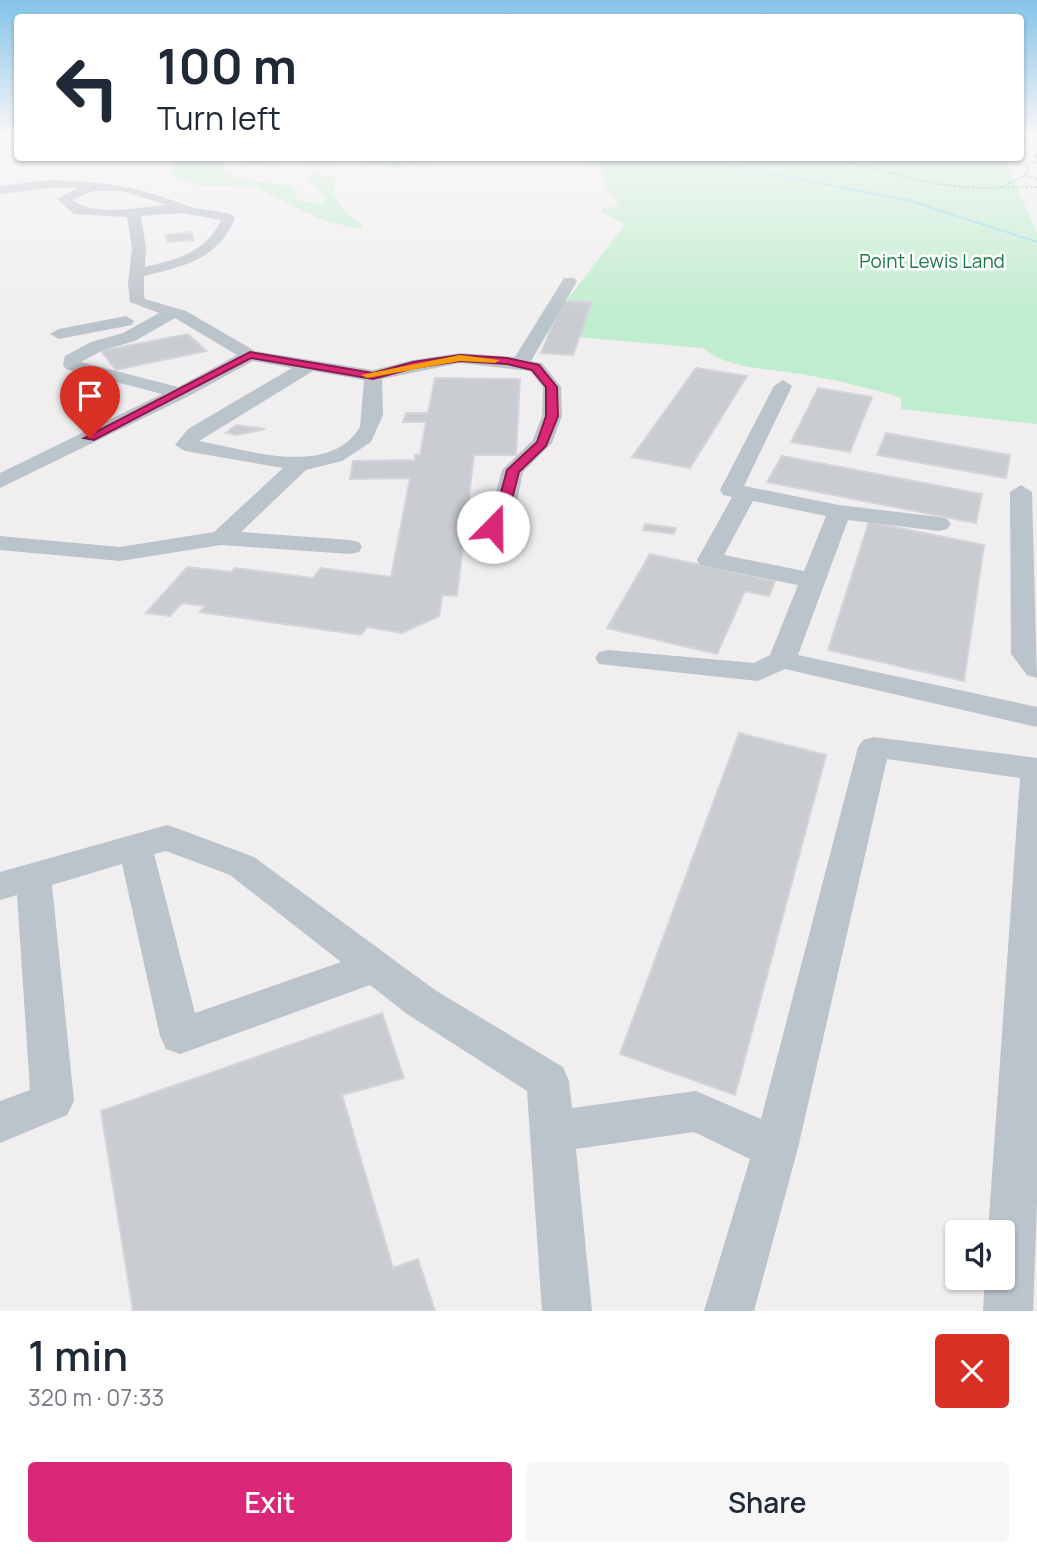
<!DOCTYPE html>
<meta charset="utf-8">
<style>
:root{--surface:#fff;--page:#f6f6f7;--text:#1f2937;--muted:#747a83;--accent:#db2777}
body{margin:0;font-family:Manrope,sans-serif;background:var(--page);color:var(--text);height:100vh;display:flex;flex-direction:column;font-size:26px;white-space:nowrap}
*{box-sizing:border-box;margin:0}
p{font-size:23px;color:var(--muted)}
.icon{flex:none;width:38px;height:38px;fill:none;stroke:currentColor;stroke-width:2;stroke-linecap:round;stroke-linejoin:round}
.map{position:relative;height:1311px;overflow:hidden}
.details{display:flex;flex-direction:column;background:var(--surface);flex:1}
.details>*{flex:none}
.banner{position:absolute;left:14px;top:14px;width:1010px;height:147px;border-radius:7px;box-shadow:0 2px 5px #0004;background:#fff;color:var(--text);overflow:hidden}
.fabs{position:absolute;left:945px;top:1220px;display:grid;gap:14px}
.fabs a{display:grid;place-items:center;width:70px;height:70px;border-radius:7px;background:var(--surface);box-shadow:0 2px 5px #0004;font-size:35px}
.pin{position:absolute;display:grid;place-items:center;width:60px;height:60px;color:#fff;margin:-72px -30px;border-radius:50% 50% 50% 0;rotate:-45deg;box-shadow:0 0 7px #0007}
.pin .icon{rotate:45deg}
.me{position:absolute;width:77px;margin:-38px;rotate:22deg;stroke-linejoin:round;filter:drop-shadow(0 0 5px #0008)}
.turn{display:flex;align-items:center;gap:24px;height:147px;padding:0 28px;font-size:32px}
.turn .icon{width:91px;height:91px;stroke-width:2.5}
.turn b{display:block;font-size:49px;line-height:60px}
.round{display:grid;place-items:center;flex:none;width:74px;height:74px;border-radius:7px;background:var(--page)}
.head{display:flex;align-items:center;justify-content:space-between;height:119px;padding:0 28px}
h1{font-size:42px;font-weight:600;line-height:52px}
.cta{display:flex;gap:14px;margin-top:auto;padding:14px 28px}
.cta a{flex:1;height:80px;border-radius:7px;background:var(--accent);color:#fff;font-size:28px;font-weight:600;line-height:80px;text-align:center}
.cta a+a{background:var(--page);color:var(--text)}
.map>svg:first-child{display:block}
.green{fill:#bfedce}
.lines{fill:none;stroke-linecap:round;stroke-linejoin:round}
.stream{fill:#8edae8;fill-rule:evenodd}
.building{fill:#c9ccd1;stroke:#d3d5da;stroke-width:2}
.path{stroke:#78c99d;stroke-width:2;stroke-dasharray:2.5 2;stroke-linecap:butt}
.minor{fill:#bbc4cb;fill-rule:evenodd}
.route{fill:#db2777;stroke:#8e194d;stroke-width:2}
.slow{fill:#f59e0b}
.labels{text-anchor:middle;stroke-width:5;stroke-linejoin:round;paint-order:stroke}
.far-park-label{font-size:19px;fill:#1b7945;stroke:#fff}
</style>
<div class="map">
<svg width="1037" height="1311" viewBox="0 0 1037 1311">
<rect width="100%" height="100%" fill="#f1eeef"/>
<g class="green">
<path d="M186,158H228L223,162V171L236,178L290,186L297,190L296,200L320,204L326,199L308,178L311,172L334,178C328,198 348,215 363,226L358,229L322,220L250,185L201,186L170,175L174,163Z"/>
<path d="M247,158H439L394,168L348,158L327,162L284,160L254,164L246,161Z"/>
<path d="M582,158H1004L1037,232V424L901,409V398C868,387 835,380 801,374C771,369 727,369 703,348L541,334L625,224L602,212V208L615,207L618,202L606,187L601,170Z"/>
</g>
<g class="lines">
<path class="stream" d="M688,158H693L908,199L1037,241V243L907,201Z"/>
</g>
<g class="building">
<path d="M191,232L194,240L168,242L165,235Z"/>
<path d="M563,301L592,302L573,355L541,353Z"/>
<path d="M188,334L206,351L116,370L101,351Z"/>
<path d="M696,368L747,376L690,468L632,457Z"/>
<path d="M435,378L520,379L516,455H474L457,596L442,595L439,616L402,633L367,627L361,635L200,612L205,606L182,603L170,616L146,613L187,567L232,572L235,568L313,578L321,568L391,577L410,478L350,479L353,461L415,460V455H420L426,422H403L406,413H428Z"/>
<path d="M818,388L872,397L850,452L791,442Z"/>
<path d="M236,425L265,429L237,435L226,433Z"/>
<path d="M886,433L1010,455L1006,478L877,455Z"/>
<path d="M782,456L982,494L976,523L767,482Z"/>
<path d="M869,522L984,545L964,681L828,650Z"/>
<path d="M645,524L676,528L674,534L643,530Z"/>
<path d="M650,554L775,581L769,596L745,591L717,654L607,628Z"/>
<path d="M739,733L826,755L735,1095L620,1054Z"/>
<path d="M382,1013L404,1078L342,1095L393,1268L418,1259L435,1311H133L101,1111Z"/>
</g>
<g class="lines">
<g class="path">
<path d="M1020,143L1037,146"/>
<path d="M1037,154L1034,156L1037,158"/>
<path d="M831,158L936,184L978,188L1037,187"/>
<path d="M1037,162L1026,165L1029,171L1024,175L1037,179"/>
<path d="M1001,187L1025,176"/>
</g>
<g class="minor">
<path d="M49,180C103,182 134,185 185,205C199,210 218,210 233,215L235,218C218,260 184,266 144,276V296L145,299L186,311L255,351L373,370L413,360L460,353L515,357L564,278H574L577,281L531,361L542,363L561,387L562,416L552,443L523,472L515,511L501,532H485L481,527L491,511L502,470L533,440L542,416L543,387L530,371L460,363L382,379L383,415L371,442L342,461L306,470L241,532L350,540L359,542L362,547L359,552L350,554L221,545L120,561L0,550V536L120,547L214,532L283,468L185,451L175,445L188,429L292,368L253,361L187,397L0,488V473L162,394L66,369L63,365L65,356L91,342L123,333L159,313L130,302L128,284L132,248L127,217L74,214L57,199L77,188H49L0,194V186ZM93,191H122L167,205C138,207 96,217 72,200ZM182,213L221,220C206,253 177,259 145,267L146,248L141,216ZM175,318L237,355L178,387L81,362L103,350L135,341ZM313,371L364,380L360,427C328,479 246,449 199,441Z"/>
<path d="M126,316L134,321L132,325L59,339L50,334L59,329Z"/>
<path d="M783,380L792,386L744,486L839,505L939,517L947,519L951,524L947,529L939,531L848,520L798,655L1037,707V727L785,669L758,681L599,664L595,658L599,652L609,650L754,663L770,655L798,585L709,567L700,565L697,560L732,497L723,495L720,490L774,386ZM753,501L826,516L804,571L724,555Z"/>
<path d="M1021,485L1032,492L1037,678L1027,675L1011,654L1010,492Z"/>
<path d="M874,737L1037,758V1204L1033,1311H983L985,1278H1003V1232H988L1020,778L887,759L798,1148L754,1311H704L750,1159L694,1132L576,1149L592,1311H542L527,1091L407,1014L370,985L180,1054L166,1049L160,1036L122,864L52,885L74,1101L67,1115L0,1143V1101L30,1090L17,895L0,900V872L167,825L179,829L254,857L435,990L563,1067L569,1081L572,1108L696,1091L761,1119L858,747L863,740ZM166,851L230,875L341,962L195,1013L154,854Z"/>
</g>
</g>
<linearGradient id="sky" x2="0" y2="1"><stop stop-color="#84c3e8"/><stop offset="0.42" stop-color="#f9f7f8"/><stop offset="1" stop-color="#f9f7f8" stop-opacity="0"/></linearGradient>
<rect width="1037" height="319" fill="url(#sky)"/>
<path class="route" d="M250,352L373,373L413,362L460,355L507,358L539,365L557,387L558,416L546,446L519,472L509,511L498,530L493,531L487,527L496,511L507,470L537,442L546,416V387L532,370L507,364L460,361L414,368L373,379L251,358L94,440L84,438Z"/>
<path class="slow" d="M460,355L500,360L495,363L460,361L367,378L361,375Z"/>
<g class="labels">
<g class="far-park-label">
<text x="932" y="268">Point Lewis Land</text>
</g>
</g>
</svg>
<div class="fabs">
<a><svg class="icon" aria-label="sound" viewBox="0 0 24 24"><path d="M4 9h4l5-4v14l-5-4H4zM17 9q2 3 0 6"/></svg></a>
</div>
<div class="pin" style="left:90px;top:438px;background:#d93025"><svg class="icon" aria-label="arrive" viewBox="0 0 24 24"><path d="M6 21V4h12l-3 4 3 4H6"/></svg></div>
<svg class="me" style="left:493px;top:527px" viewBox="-20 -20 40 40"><circle r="19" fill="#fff"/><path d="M0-13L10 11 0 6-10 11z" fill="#db2777"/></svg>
<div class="banner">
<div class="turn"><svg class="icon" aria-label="left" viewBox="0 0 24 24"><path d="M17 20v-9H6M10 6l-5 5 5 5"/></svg><div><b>100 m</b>Turn left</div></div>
</div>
</div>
<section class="details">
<div class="head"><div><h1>1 min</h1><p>320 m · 07:33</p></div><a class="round" style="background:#d93025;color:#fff"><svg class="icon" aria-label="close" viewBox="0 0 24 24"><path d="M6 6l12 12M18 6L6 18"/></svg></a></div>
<div class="cta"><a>Exit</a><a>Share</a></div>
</section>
